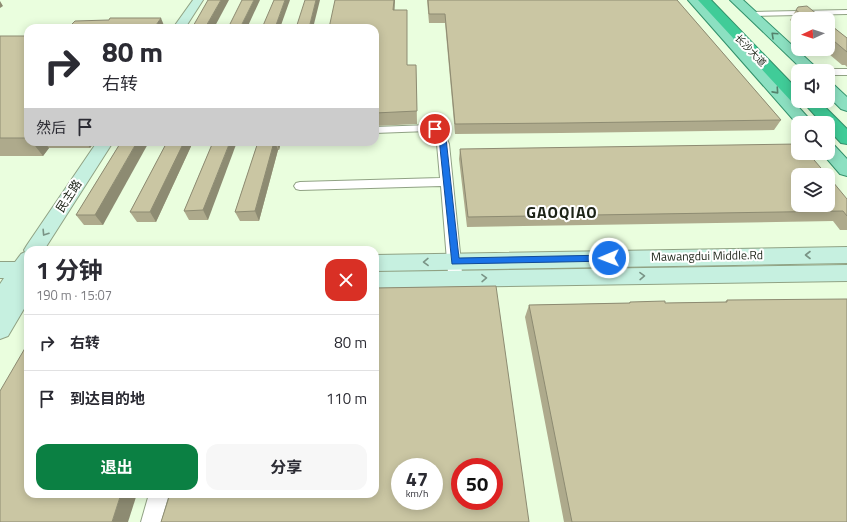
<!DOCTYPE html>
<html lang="zh">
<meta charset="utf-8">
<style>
:root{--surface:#fff;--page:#f7f7f7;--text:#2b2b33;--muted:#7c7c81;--line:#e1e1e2;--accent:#0b8043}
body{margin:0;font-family:"Titillium Web","Noto Sans SC",sans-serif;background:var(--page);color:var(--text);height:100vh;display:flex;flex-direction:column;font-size:15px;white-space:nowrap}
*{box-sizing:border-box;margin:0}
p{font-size:13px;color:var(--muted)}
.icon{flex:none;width:22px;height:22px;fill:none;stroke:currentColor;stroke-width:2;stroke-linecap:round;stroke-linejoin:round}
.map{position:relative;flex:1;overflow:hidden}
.details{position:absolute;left:24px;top:246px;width:355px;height:252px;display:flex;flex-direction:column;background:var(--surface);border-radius:12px;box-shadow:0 2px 10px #0003}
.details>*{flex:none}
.guide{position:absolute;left:24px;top:24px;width:355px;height:122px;border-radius:12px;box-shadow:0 2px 10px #0003;background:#fff;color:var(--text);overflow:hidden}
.needle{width:26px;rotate:267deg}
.buttons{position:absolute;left:791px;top:12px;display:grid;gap:8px}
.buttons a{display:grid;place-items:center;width:44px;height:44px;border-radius:8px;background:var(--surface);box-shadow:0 2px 10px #0003;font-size:20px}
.speed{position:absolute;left:391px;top:458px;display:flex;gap:8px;font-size:20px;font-weight:700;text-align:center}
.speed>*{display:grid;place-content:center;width:52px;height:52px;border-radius:50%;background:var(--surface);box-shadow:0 2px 10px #0003;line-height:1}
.speed small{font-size:10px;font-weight:400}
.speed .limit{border:6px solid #d22;background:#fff;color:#111}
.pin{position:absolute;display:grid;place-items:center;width:34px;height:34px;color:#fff;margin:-17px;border:2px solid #fff;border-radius:50%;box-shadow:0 1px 4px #0007}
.me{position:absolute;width:44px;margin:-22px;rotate:269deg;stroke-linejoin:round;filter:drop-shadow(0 0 3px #0008)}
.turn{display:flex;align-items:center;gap:14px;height:84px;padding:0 12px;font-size:18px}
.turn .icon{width:52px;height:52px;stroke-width:2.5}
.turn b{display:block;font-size:28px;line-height:34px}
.then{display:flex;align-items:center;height:38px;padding:0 12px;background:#0003;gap:8px;font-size:15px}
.round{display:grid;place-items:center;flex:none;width:42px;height:42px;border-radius:12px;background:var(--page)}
.summary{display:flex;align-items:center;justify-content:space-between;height:68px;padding:0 12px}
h1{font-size:24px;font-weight:700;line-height:30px}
.primary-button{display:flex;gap:8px;margin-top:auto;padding:8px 12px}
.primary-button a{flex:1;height:46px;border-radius:12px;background:var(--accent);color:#fff;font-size:16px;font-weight:700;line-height:46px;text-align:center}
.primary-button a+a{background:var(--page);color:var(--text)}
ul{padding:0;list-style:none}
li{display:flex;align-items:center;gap:12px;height:56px;padding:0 12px;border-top:1px solid var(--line)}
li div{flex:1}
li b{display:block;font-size:15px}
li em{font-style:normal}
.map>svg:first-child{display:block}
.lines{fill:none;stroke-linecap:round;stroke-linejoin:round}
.street-casing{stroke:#90a284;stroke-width:2}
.secondary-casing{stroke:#90a284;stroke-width:2}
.primary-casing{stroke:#33916b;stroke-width:2}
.highway-casing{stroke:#33916b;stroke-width:2}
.street{fill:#fff;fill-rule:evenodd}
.secondary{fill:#c6f0e0;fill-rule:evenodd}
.primary{fill:#8ce0c1;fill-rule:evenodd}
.highway{fill:#40cc98;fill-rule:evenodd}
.wall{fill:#aeaa8c}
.shaded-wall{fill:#8d8b72}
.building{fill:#cac6a3;stroke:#8d8b72;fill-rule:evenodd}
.oneway{stroke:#54826c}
.oneway2{stroke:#7a9486}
.route{fill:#1a73e8;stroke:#114b97}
.labels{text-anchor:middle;stroke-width:4;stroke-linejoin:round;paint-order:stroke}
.far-street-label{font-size:10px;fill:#1c2317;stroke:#fff}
.street-label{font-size:12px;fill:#1c2317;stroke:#fff}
.district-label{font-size:16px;font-weight:bold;letter-spacing:1px;fill:#1c2317;stroke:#fff}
</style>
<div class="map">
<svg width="847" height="522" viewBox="0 0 847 522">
<rect width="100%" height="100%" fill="#eafede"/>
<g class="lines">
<g class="street-casing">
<g id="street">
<path d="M847,10V14L751,16L747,14L751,12Z"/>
<path d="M828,69H847V75H828V71H824Z"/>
<path d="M430,125L443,130L449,144L462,273L460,277L455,279L450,277L448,273L441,186L300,190L296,189L294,186L296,183L300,182L440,178L437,144L434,134L428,131L375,133V127Z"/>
<path d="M149,494H169L161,522H141Z"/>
</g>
</g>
<g class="secondary-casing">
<g id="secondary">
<path d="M193,0H203L185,28H173Z"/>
<path d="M97,142H113L44,250H28V302L8,336L0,339V284L4,278H0V262H15L21,254L25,252L24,250L27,245Z"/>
<path d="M847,247V263L375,271V255Z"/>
<path d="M847,265V281L375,288V272Z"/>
</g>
</g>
<g class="primary-casing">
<g id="primary">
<path d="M688,0H701L813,123H798V125Z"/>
<path d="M730,0H743L820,71H804Z"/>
<path d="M828,82L833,84L847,97V111L841,109L828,96Z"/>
<path d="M828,143L834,145L847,159V176L840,174L822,153H828Z"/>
</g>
</g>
<g class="highway-casing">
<path id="highway" d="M698,0H711L798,90V101H819L847,129V144L841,143L828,129V123H822L803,102L798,104L792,102Z"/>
</g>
<use href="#street" class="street"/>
<use href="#secondary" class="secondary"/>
<use href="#primary" class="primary"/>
<use href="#highway" class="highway"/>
</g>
<g class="wall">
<path d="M427,0H677L781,120L774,130L561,133L455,134L445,23H429Z"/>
<path d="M394,10H407V65H416L417,124L375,126V28Z"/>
<path d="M796,10L823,19H798V27L790,20Z"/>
<path d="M828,23L847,38V67L845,65H842L823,49H828Z"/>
<path d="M0,36H28V142H95L90,148H49L43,156H0Z"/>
<path d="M121,142L103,225H84L76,215Z"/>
<path d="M167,142H193L156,222H137L130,212Z"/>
<path d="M213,142L208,220H189L184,211Z"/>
<path d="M258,142H281L279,150H278L259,221H240L235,212Z"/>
<path d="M460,149L847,199V230H840L833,221L467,227L459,159Z"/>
<path d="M727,300L847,522H564L525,317L529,305L629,303L630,302L665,303L725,302Z"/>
</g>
<g class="shaded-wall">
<path d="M221,0H229L214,28H205Z"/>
<path d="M254,0H260L247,28H240Z"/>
<path d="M285,0H290L280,28H275Z"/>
<path d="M316,0H320L313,28H309Z"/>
<path d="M394,0H395L394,22L393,10Z"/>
<path d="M0,1L3,6L0,8Z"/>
<path d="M161,18L165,28H154Z"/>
<path d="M32,142H44L49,148L43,156Z"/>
<path d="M86,142H95L90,148Z"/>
<path d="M137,142H149L103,225L95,215Z"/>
<path d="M184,142H193L156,222L150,212Z"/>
<path d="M230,142H237L208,220L203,210Z"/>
<path d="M274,142H275L278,150L259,221L255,211Z"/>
<path d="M277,142H281L279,150Z"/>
<path d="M121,494H137L128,522H112Z"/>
</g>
<g class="building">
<path d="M208,0H221L205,28H192Z"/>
<path d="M242,0H254L240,28H228Z"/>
<path d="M274,0H285L275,28H262Z"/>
<path d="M305,0H316L309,28H296Z"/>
<path d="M335,0H394L393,10H407V65H416L417,111L375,113V28H329Z"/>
<path d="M428,0H677L781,120L564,123L455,124L445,14H429Z"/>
<path d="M807,6L823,19H807L796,10L798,7Z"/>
<path d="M110,18H161L154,28H68L75,21L109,20Z"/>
<path d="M828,23L847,38V52L828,36Z"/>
<rect x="0" y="36" width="28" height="102"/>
<path d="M121,142H137L95,215H76Z"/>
<path d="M167,142H184L150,212H130Z"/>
<path d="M213,142H230L203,210L184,211Z"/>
<path d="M258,142H274L255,211L235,212Z"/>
<path d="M798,144V153H808L827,175H798V205H828V176L847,199V216L843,211L468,217L460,149Z"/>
<path d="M496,286L529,522H161L170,494H375V288ZM400,467H434V501H400ZM460,467H494V501H460Z"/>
<path d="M847,299V522H572L529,305L630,303V302L665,301V303L727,302V300Z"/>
<path d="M28,343V494H121L112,522H0V391Z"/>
</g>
<defs><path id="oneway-chevron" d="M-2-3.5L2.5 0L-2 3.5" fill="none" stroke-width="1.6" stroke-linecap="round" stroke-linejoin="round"/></defs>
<g class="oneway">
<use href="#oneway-chevron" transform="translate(774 35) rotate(-137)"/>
<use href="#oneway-chevron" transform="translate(776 91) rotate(48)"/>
</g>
<g class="oneway2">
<use href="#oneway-chevron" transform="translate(45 233) rotate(123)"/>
<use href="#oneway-chevron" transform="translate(808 255) rotate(180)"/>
<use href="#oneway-chevron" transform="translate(426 262) rotate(179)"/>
<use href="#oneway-chevron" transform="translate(642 276) rotate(-1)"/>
<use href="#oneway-chevron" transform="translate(484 278) rotate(-1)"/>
</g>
<path class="route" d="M435,127L442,131L446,138L459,258L609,255L612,256L614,258L612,261L452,264L439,138L432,129Z"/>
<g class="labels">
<g class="far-street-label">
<text transform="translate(751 50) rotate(46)" y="4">长沙大道</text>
</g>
<g class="street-label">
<text transform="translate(69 196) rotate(-57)" y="4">民主路</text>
<text transform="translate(707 256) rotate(-1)" y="4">Mawangdui Middle.Rd</text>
</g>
<g class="district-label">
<text x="562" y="218">GAOQIAO</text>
</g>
</g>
</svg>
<div class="buttons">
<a><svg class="needle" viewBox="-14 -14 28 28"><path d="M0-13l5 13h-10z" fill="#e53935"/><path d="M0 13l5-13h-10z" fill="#7c7c81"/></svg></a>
<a><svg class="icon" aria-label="sound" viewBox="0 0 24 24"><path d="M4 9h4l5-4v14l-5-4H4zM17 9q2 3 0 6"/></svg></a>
<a><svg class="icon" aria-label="search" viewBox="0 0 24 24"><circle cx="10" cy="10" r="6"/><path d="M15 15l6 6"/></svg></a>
<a><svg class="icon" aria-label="layers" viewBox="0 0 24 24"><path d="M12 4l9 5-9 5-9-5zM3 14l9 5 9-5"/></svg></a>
</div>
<div class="speed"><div>47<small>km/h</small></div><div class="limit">50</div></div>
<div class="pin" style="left:435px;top:129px;background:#d93025"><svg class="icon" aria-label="arrive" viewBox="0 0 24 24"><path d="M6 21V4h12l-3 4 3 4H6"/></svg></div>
<svg class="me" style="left:609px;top:258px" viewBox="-20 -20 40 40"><circle r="17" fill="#1a73e8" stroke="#fff" stroke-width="3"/><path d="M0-11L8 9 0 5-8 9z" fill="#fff"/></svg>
<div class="guide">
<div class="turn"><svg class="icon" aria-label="right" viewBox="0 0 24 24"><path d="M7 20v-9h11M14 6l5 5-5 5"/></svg><div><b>80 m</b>右转</div></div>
<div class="then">然后<svg class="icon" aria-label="arrive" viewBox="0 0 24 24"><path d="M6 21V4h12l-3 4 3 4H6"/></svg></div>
</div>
<section class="details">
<div class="summary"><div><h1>1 分钟</h1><p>190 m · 15:07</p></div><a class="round" style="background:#d93025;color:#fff"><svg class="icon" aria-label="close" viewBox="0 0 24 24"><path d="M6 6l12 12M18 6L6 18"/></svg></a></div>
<ul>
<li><svg class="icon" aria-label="right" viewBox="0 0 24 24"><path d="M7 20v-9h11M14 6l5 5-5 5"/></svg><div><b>右转</b></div><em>80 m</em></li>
<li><svg class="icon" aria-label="arrive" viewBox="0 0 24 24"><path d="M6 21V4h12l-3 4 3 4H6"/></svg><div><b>到达目的地</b></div><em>110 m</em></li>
</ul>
<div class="primary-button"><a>退出</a><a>分享</a></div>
</section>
</div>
